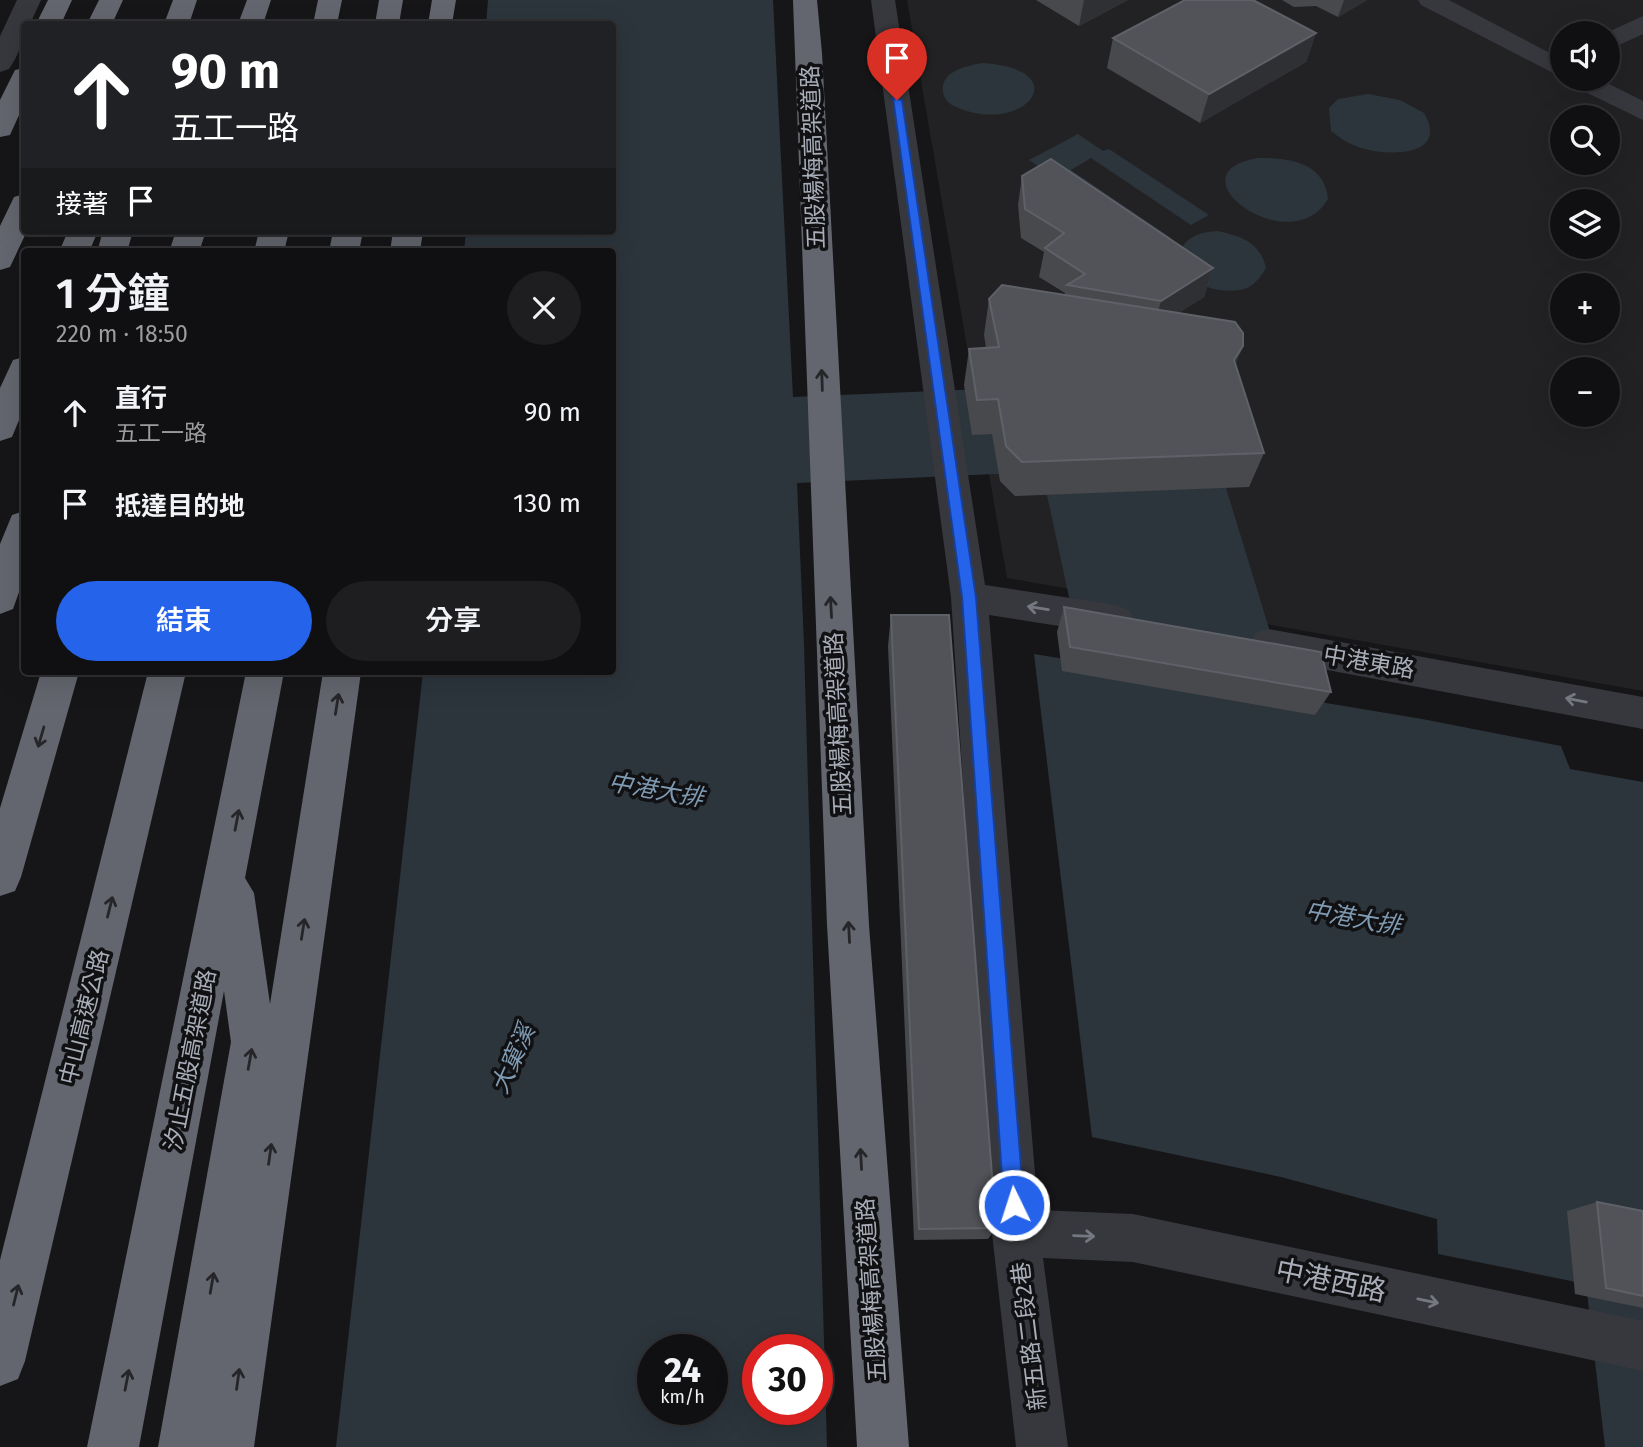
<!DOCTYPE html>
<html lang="zh-TW">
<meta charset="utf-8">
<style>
:root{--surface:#101012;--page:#1e1e20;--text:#f1f3f6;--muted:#9c9d9f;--line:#303032;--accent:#2563eb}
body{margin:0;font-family:"Fira Sans","Noto Sans TC",sans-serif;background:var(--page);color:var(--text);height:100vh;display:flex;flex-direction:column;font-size:26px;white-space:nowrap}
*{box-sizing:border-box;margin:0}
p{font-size:23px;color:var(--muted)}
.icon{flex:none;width:38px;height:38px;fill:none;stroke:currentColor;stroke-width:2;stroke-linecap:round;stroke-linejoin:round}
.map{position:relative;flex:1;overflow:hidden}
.details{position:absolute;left:21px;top:248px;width:595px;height:427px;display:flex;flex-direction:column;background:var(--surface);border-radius:7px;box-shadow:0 7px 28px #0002,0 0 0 2px var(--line)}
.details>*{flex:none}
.banner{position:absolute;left:21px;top:21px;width:595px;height:214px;border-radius:7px;box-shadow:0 7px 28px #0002,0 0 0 2px var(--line);background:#202124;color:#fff;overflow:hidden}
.buttons{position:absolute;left:1550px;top:21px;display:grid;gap:14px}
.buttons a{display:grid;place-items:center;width:70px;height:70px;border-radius:50%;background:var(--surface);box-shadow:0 7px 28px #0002,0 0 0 2px var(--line);font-size:35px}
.speed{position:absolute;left:637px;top:1334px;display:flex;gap:14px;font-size:35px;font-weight:700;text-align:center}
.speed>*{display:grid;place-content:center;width:91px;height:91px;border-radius:50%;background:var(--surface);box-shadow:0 7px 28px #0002,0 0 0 2px var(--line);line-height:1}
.speed small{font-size:18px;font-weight:400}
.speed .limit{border:10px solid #d22;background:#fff;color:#111}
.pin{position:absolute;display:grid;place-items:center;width:60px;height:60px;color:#fff;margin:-72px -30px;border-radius:50% 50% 50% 0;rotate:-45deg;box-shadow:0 0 7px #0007}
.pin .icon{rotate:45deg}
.me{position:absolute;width:77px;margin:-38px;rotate:356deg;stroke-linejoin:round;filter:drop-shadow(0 0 5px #0008)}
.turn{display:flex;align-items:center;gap:24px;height:147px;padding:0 35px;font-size:32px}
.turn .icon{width:91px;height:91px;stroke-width:2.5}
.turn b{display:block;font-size:49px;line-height:60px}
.then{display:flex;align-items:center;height:66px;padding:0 35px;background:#0003;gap:14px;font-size:26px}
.round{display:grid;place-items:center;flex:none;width:74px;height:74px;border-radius:37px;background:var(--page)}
.summary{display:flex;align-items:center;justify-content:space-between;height:119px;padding:0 35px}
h1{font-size:42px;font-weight:600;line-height:52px}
.primary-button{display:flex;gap:14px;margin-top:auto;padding:14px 35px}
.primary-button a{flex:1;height:80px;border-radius:42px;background:var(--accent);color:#fff;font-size:28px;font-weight:600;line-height:80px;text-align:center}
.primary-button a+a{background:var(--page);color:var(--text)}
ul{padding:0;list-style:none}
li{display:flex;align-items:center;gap:21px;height:91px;padding:0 35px}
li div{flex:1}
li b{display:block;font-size:26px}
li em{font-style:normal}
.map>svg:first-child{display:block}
.built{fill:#222225;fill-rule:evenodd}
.water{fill:#2c353c;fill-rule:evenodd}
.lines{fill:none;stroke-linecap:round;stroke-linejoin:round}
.minor{fill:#37383d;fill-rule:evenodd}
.highway{fill:#63666e;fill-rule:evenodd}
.wall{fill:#47494d}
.shaded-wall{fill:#2f3033}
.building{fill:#525359;stroke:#5f6168;stroke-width:2}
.oneway{stroke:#26262a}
.oneway2{stroke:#757881}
.route{fill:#2563eb;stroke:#184099;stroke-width:2}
.labels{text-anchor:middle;stroke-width:7;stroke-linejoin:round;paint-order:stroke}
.street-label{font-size:23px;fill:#a8adb8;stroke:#111113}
.water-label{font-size:24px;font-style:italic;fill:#7f9bb3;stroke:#111113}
.near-street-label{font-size:28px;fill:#a8adb8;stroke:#111113}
</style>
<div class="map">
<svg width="1643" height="1447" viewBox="0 0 1643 1447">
<rect width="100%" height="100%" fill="#161618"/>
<path class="built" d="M907,0H1643V691L1007,578ZM1563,33H1608V79H1563ZM1563,117H1608V163H1563ZM1563,201H1608V247H1563ZM1563,285H1608V331H1563ZM1563,369H1608V415H1563Z"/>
<g class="water">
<path d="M488,0H773L793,397L1193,380L1290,697L1422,719L1561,746L1570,769L1643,782V1447H1605L1586,1284L1438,1254L1437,1219L1281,1177L1092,1137L1034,654L1083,662L1042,472L797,483L804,645L827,1447H336L423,672H612V252H464L466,231H612V24H486ZM653,1349H712V1409H653ZM758,1349H817V1409H758Z"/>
<path d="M982,63C1079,69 1024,137 956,107C949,104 944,99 943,92C940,71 967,66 982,63Z"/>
<path d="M1368,94L1400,100L1424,113C1449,156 1391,156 1365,149C1352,146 1341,139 1331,131L1329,108L1338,99Z"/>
<path d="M1078,134L1103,151L1109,149L1209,215L1191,225L1091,158L1071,170L1171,238L1154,248L1029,160Z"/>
<path d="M1258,158C1290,158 1324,162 1328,199C1291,263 1167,173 1258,158Z"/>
<path d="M1217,231C1241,236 1260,242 1266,268C1261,276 1256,284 1247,288C1232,294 1203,290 1193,278C1187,272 1183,261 1178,254C1188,236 1197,233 1217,231Z"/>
</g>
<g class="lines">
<g class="minor">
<path d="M17,0H41L30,24H24C24,41 18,56 9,69L0,72V36Z"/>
<path d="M871,0H895L985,585L1116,605L1129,610L1134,620L1129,630L1116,635L989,615L1038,1210L1133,1214L1643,1321V1371L1133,1262L1043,1258L1068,1447H1016L992,1233L951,597Z"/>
<path d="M1418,0H1449L1563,60V78L1421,5Z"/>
<path d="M1643,16V34L1608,50V33H1606Z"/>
<path d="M1567,79H1599L1643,101V120L1571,85Z"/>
<path d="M1268,629L1643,697V729L1268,659L1255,655L1250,644L1255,633Z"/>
</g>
<g class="highway">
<path d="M48,0H72L61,24H36Z"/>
<path d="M99,0H123L112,24H87Z"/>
<path d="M173,0H197L189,24H164Z"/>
<path d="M247,0H271L263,24H238Z"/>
<path d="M318,0H342L337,24H313Z"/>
<path d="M379,0H403L399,24H375Z"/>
<path d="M432,0H456L452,24H428Z"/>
<path d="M793,0H817L822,53L869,925L909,1447H857L827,925Z"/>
<path d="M24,68V104L10,135L0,137V100L15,70Z"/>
<path d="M24,194V231H27L10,267L0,270V226L14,197Z"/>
<path d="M68,231H98L89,252H59Z"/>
<path d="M103,231H133L127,252H97Z"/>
<path d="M176,231H206L199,252H169Z"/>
<path d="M259,231H289L284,252H254Z"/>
<path d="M333,231H363L359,252H329Z"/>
<path d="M393,231H423L420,252H390Z"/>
<path d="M24,357V408L12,437L0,441V388L13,360Z"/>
<path d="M24,511V578L13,609L0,614V544L12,515Z"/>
<path d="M41,672H79L21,877L15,891L0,896V808Z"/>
<path d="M148,672H186L25,1361L18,1379L0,1386V1260Z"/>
<path d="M246,672H284L245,878L254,893L270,1004L323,672H361L254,1447H158L231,1042L224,991L139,1447H87Z"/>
</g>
</g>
<g class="wall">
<path d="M1036,0H1128L1079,26Z"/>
<path d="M1282,0H1367L1338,17L1316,6L1294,7Z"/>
<path d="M1316,33L1306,62L1200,123L1107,68L1113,38Z"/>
<path d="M1022,176L1213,268L1204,297L1178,313L1243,346L1235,365L1264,453L1249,487L1015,496L1000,481L992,434L972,435L964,385L969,349L986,348L984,335L989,299L1065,295V293L1039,277L1044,252L1021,238L1018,205Z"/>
<path d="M1064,607L1331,692L1315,715L1062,671L1057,632Z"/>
<path d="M891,615L996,1228L988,1239L914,1240L888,646Z"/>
<path d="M1597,1202L1643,1211V1308L1575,1294L1567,1211Z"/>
</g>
<g class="shaded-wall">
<path d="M1084,0H1128L1079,26Z"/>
<path d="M1344,0H1367L1338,17Z"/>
<path d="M1316,33L1306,62L1200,123L1209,94Z"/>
<path d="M1213,268L1204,297L1153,329L1161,301Z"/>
<path d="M1243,346L1229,382L1234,360Z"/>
</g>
<g class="building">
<path d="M1185,0H1253L1316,33L1209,94L1113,38Z"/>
<path d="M1051,159L1213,268L1161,301L1067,285L1085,274L1045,248L1064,233L1025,209L1022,176Z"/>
<path d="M1002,285L1235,322L1243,333V346L1234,360L1264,453L1022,462L1006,446L998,399L977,400L969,349L999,347L989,299Z"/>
<path d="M1064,607L1321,652L1331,692L1070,647Z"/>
<path d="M891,615H949L996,1228L919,1229Z"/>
<path d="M1597,1202L1643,1211V1296L1606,1288Z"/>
</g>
<defs><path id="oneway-shaft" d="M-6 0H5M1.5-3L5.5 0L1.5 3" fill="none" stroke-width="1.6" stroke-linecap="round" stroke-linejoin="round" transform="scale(1.75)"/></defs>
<g class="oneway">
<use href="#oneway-shaft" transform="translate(822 380) rotate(-92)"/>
<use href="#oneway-shaft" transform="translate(831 607) rotate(-93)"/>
<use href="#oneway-shaft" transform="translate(337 704) rotate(-81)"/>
<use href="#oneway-shaft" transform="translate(41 737) rotate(106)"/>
<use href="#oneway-shaft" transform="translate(237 820) rotate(-79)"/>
<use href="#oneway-shaft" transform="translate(110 907) rotate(-76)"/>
<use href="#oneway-shaft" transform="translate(303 929) rotate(-81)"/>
<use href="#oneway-shaft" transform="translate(849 932) rotate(-93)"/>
<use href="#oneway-shaft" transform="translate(250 1059) rotate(-80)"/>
<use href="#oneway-shaft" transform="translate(270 1154) rotate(-82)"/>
<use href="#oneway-shaft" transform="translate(861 1159) rotate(-93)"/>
<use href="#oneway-shaft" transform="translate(212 1283) rotate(-80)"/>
<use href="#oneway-shaft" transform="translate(16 1295) rotate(-76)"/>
<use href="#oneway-shaft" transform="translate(238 1379) rotate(-82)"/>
<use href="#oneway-shaft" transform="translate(127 1380) rotate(-79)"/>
</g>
<g class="oneway2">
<use href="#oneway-shaft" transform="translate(1038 608) rotate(-171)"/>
<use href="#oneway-shaft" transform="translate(1576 700) rotate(-169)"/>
<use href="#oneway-shaft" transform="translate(1084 1236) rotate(2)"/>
<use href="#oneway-shaft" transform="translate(1428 1301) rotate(12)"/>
</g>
<path class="route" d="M893,98L902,100L976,597L1024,1205L1021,1212L1014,1215L1007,1212L1004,1205L962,597Z"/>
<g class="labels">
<g class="street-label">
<text transform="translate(813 157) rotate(-92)" y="8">五股楊梅高架道路</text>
<text transform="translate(1369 662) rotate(10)" y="8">中港東路</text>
<text transform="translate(838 724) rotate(-93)" y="8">五股楊梅高架道路</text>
<text transform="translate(84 1017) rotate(-76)" y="8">中山高速公路</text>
<text transform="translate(190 1060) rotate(-79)" y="8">汐止五股高架道路</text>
<text transform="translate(871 1290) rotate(-94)" y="8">五股楊梅高架道路</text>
<text transform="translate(1029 1336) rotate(-97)" y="8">新五路二段2巷</text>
</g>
<g class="water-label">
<text transform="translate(656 790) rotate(10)" y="8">中港大排</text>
<text transform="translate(1353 918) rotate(10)" y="8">中港大排</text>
<text transform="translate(513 1059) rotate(-66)" y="8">大窠溪</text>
</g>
<g class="near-street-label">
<text transform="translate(1331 1280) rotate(12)" y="10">中港西路</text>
</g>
</g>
</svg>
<div class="buttons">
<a><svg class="icon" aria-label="sound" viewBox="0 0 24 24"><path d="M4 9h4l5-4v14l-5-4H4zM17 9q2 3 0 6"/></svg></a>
<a><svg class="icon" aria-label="search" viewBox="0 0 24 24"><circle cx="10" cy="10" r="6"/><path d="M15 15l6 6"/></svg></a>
<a><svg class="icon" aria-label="layers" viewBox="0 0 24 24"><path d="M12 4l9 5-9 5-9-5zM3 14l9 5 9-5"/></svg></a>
<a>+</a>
<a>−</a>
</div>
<div class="speed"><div>24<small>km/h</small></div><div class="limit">30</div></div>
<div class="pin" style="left:897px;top:100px;background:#d93025"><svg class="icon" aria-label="arrive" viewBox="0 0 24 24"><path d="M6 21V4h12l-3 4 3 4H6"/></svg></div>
<svg class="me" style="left:1014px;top:1205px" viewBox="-20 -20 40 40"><circle r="17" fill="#2563eb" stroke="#fff" stroke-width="3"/><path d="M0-11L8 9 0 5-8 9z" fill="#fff"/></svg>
<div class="banner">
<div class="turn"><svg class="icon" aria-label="ahead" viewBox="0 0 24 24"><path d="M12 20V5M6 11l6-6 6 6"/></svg><div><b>90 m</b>五工一路</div></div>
<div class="then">接著<svg class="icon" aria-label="arrive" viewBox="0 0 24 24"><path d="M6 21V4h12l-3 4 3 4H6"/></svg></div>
</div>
<section class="details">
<div class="summary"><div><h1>1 分鐘</h1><p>220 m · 18:50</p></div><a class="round"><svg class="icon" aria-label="close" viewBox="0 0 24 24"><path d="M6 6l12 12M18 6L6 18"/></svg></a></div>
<ul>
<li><svg class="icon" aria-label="ahead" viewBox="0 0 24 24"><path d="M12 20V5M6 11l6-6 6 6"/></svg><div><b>直行</b><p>五工一路</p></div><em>90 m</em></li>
<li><svg class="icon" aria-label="arrive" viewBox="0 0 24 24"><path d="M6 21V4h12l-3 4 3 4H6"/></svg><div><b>抵達目的地</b></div><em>130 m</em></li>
</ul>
<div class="primary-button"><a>結束</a><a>分享</a></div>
</section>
</div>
